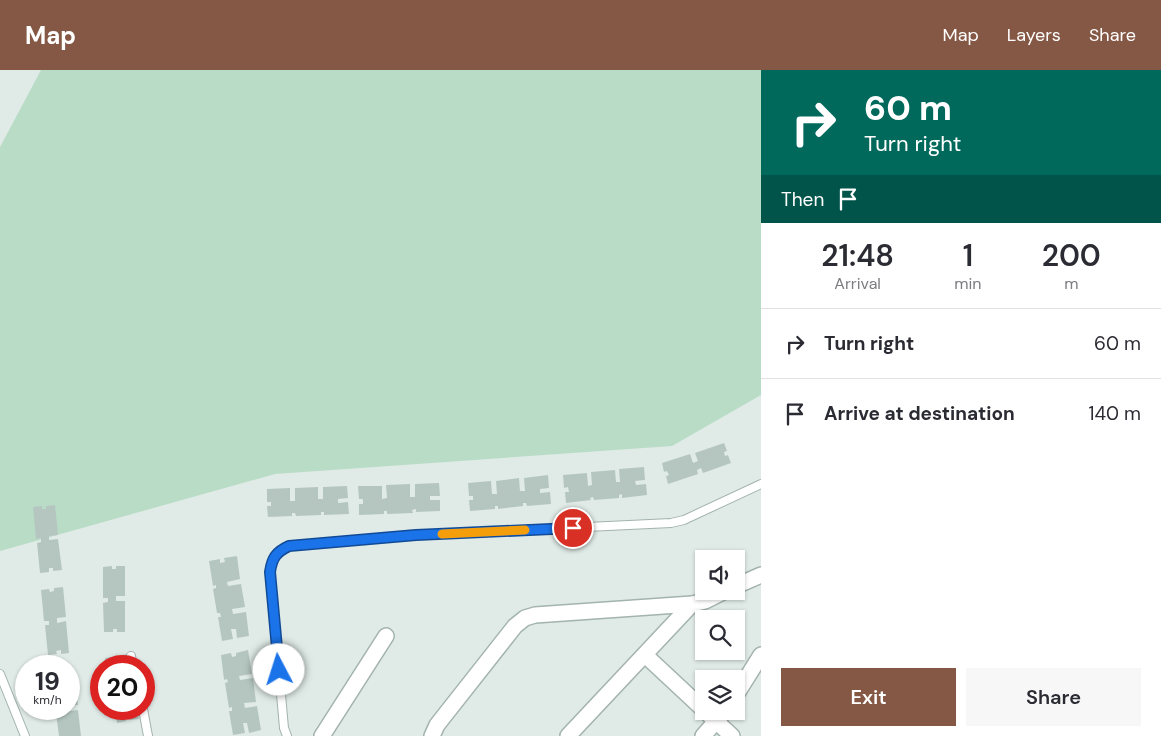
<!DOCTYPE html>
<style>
:root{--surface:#fff;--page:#f7f7f7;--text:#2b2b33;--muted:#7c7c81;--line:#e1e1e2;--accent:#845844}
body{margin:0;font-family:"DM Sans",sans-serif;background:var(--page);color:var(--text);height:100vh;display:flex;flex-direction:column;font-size:19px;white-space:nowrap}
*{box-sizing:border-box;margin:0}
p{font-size:16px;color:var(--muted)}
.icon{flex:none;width:28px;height:28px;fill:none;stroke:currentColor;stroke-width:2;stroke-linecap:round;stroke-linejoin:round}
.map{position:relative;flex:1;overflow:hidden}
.panel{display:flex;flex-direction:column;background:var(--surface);width:400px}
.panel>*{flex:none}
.banner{background:#00695c;color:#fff;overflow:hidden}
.fabs{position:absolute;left:695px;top:480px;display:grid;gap:10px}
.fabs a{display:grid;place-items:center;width:50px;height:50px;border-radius:0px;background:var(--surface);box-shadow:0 1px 4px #0004;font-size:25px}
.speed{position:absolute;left:15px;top:585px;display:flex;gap:10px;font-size:25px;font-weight:700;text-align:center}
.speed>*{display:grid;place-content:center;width:65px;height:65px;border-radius:50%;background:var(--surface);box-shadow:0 1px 4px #0004;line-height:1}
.speed small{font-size:12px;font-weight:400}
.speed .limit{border:8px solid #d22;background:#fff;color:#111}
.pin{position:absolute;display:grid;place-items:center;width:42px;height:42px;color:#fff;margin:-21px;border:2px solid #fff;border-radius:50%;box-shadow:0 1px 5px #0007}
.me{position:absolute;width:55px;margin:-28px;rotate:355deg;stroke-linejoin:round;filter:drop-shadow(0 0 4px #0008)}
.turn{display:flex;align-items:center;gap:18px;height:105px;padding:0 20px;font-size:22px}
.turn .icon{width:65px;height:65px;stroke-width:2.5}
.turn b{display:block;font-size:35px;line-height:42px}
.then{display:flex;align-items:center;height:48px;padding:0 20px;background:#0003;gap:10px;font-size:19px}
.eta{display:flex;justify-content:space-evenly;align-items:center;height:85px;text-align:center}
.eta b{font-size:30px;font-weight:600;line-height:35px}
.button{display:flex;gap:10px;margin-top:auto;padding:10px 20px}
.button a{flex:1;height:58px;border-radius:0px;background:var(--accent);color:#fff;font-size:20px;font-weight:600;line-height:58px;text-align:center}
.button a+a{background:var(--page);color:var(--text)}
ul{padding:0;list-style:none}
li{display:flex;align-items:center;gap:15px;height:70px;padding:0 20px;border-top:1px solid var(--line)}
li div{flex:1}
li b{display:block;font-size:19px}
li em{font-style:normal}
header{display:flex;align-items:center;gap:30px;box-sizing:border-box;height:70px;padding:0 25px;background:var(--accent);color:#fff}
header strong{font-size:24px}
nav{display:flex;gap:28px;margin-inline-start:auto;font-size:18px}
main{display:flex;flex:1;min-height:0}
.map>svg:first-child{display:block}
.green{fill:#b9dcc6}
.building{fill:#b5c6c1}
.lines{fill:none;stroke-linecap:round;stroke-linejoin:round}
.service-casing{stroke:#a3b3af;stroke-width:10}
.minor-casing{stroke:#a3b3af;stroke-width:18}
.service{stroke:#fff;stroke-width:8}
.minor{stroke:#fff;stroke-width:15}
.route-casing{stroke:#114b97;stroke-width:12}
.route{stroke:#1a73e8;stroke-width:9}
.slow{stroke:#f59e0b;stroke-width:9}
</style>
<header>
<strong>Map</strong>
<nav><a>Map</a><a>Layers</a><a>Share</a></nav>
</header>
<main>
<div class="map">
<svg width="761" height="666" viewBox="0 0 761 666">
<rect width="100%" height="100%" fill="#e0ebe7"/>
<path class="green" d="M41,0H761V325L672,376L275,404L0,481V77Z"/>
<g class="building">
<path d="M724,373L727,381L724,382L725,386L728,385L731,393L703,403L701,398L697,400L698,404L668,414L666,406L669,405L667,401L664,402L662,393L690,384L693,393L698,391L695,383Z"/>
<path d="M644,397L645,410L635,411L636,415L646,414L647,425L622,428V424L619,425V428L594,430L593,427L590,428L591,430L566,433L565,422H569L568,417L564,418L563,405L587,403L588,416L592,415L591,402L615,400L616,412H620L619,399Z"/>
<path d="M548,405L549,418L540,419V423L550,422L551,434L527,436L526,433H523V436L498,439V436H495V439L470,441L469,430H473V426H469L468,413L491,411L492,424H497L496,411L519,408L520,421H525L524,408Z"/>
<path d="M439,413L440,426H430V430H440V441L416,442V439L412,440L413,443L387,444V441H384V444L359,445V434H363V429H359L358,416H382V429L387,428L386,415L410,414V427H415V414Z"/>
<path d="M347,416L348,428L338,429V433L348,432L349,444L324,445V442H321V445L296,446L295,443H292V446L268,447L267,436H271V432H267V419L290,418V431H295V418L318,417V429H323V417Z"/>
<path d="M55,435L58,465L49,466V470L58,469L62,500L53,501V498H49V502L40,503L37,473L41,472V468L36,469L33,437L42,436V439H46V436Z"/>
<path d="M237,486L240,509L227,512L228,516L241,514L245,537L232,539L233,544L246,542L249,566L237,568L236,559H231L233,569L222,571L218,547H221L220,543H217L213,519L216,518V515L213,516L209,491L220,489V493L225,492L224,488Z"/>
<path d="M112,496V499H116V496H125V526H116V531H125V562H117V559H113V562H104L103,533L108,532V528H103V497Z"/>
<path d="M63,517L66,547L57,548V553L66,551L69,583L61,584V580L56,581L57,584L48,585L45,555H49V551H44L41,520L49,519L50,522L54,521V518Z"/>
<path d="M248,580L252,604L239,606L240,610L253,608L256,632L244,633L245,638L257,636L261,660L249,663L247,653H243L245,663L233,665L229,641H232V637L229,638L225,613L228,612L227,609L224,610L221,585L231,583L232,587L236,586V583Z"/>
<path d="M127,584L129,596H107L105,588L114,587V590L119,589L118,586Z"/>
<path d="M74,605L78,635L69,636V606Z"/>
<path d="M61,639H69V641L78,640L81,666H59L56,643H61Z"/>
<path d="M115,639H137L139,649L130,650V647L125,648L126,651L117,653Z"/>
</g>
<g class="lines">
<g class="service-casing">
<g id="service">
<path d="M131,586L133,596"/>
<path d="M0,604L25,666"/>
<path d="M143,639L148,666"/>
<path d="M287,666L284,658L270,502C272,488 276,482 289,476L416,465L671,453L684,450L761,414"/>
</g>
</g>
<g class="minor-casing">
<g id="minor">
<path d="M736,516L761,505"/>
<path d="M645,585L704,640"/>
<path d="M736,625L761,585"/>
<path d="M705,641L732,666"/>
<path d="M322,666L386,566"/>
<path d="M432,666L437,655L515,556L525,548L535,545L692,534L705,531L725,521"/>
<path d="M568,666L692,534"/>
<path d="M703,666L725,641"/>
</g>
</g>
<use href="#service" class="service"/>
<use href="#minor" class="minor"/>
</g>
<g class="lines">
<g class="route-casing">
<path id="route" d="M279,600L270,502C272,488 276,482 289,476L416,465L573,458"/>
</g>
<use href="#route" class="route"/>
<path class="slow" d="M442,464L525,460"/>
</g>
</svg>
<div class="fabs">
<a><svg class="icon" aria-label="sound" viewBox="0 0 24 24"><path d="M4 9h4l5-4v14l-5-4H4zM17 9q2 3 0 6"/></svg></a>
<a><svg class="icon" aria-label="search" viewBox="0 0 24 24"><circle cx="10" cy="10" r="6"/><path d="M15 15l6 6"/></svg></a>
<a><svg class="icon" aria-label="layers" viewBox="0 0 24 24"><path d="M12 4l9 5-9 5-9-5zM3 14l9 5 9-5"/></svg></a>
</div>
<div class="speed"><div>19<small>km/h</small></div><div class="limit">20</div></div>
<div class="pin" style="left:573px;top:458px;background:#d93025"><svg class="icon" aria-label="arrive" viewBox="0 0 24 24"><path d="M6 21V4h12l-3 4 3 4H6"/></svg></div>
<svg class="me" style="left:279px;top:600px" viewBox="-20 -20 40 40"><circle r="19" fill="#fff"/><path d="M0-13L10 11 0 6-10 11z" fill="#1a73e8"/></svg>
</div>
<section class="panel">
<div class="banner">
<div class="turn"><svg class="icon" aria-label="right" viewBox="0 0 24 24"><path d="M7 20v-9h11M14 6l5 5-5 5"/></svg><div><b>60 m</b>Turn right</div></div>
<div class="then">Then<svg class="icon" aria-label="arrive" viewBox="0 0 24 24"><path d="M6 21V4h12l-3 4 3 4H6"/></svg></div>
</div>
<div class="eta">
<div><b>21:48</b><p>Arrival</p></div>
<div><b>1</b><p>min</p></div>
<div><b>200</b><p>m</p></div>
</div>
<ul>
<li><svg class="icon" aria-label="right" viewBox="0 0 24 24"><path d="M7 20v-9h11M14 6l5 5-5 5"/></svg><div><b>Turn right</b></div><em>60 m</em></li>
<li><svg class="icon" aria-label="arrive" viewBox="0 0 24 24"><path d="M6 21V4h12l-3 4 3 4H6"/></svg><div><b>Arrive at destination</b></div><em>140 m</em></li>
</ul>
<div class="button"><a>Exit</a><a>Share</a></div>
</section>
</main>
